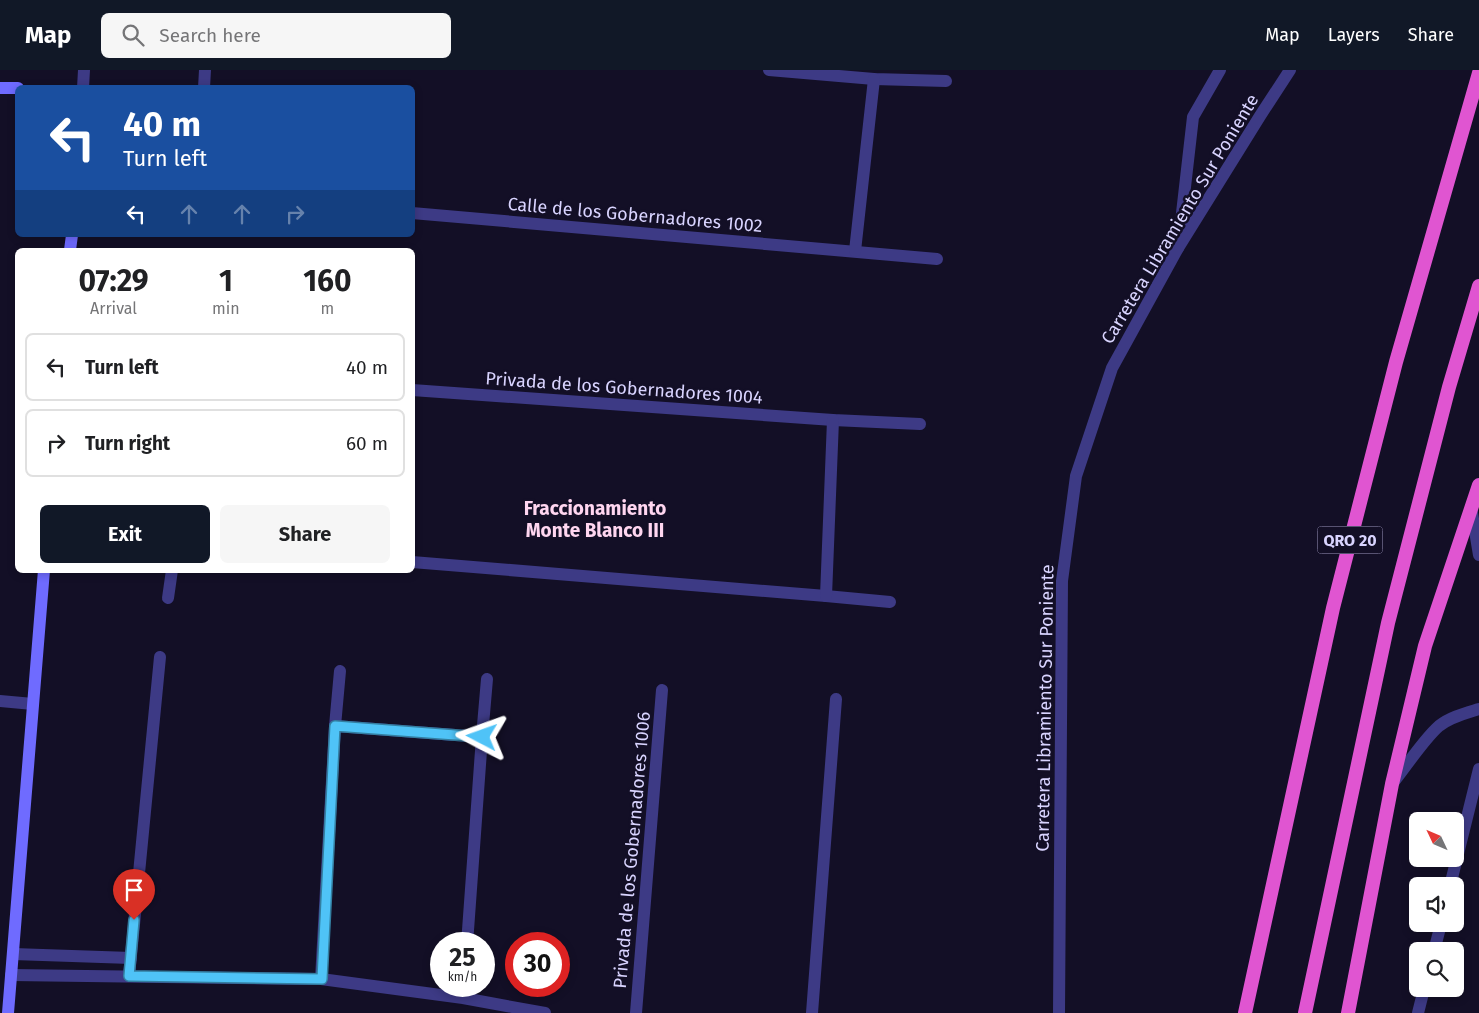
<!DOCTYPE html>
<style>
:root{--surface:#fff;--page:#f6f6f6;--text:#202124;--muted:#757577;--line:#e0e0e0;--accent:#111827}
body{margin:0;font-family:"Fira Sans",sans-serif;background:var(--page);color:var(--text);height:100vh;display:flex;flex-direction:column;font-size:19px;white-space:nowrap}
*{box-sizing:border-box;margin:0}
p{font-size:16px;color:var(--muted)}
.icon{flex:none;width:28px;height:28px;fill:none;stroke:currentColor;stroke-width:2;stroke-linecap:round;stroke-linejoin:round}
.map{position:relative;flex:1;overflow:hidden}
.panel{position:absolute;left:15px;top:178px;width:400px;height:325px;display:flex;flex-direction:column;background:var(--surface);border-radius:8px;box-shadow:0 2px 8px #0003}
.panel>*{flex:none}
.guide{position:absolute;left:15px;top:15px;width:400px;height:152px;border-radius:8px;box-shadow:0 2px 8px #0003;background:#1a4fa0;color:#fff;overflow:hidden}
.needle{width:32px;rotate:314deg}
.controls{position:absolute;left:1409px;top:742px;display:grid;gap:10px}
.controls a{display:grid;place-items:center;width:55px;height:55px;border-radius:8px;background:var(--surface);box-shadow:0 2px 8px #0003;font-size:25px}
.speed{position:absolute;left:430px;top:862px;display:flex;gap:10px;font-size:25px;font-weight:700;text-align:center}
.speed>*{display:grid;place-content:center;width:65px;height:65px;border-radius:50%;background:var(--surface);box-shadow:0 2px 8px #0003;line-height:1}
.speed small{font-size:12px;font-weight:400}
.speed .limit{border:8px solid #d22;background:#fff;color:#111}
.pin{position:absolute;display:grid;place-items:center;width:42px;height:42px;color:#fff;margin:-51px -21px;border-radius:50% 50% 50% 0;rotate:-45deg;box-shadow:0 0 5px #0007}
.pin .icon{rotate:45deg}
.me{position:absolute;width:55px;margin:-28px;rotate:274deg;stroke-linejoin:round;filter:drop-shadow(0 0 4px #0008)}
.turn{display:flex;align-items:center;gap:18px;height:105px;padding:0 25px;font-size:22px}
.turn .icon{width:65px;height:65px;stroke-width:2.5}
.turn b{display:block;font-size:35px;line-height:42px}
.lanes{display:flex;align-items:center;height:48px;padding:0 25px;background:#0003;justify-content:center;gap:25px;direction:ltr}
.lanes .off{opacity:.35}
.eta{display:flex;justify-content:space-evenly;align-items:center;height:85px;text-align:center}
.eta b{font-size:30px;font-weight:700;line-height:35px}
.action{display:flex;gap:10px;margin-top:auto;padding:10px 25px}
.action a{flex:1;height:58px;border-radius:8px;background:var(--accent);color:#fff;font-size:20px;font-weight:700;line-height:58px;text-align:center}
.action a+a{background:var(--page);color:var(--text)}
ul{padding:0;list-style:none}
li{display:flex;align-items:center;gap:15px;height:68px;margin:0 10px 8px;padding:0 15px;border:2px solid var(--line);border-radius:8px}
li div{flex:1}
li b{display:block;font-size:19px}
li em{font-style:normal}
header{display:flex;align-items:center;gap:30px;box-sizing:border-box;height:70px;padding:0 25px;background:var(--accent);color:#fff}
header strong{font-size:24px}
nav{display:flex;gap:28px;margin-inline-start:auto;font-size:18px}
.search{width:350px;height:45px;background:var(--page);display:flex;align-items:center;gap:12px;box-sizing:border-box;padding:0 18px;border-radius:8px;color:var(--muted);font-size:19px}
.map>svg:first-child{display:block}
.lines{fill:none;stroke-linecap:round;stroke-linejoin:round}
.service{stroke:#3d3a85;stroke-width:12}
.minor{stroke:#3d3a85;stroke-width:12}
.tertiary{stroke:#3d3a85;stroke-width:12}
.secondary{stroke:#6f6bff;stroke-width:12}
.trunk{stroke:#e055d1;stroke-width:14}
.route-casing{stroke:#337fa1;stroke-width:12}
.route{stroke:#4fc3f7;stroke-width:9}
.labels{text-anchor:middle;stroke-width:5;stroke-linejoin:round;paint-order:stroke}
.shield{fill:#130f26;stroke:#9e99be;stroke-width:1}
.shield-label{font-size:16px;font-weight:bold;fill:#d9d4ff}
.street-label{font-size:18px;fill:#d9d4ff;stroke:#130f26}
.neighbourhood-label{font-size:19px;font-weight:bold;fill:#ffd6f0;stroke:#130f26}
</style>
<header>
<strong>Map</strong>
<div class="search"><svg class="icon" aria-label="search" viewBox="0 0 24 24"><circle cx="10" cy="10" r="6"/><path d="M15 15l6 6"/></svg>Search here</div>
<nav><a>Map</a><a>Layers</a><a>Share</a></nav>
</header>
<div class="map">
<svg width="1479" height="943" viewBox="0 0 1479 943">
<rect width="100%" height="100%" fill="#130f26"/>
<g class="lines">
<path class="service" d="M1178,178L1193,47L1220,0"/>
<g class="minor">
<path d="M769,0L874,9L946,11"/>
<path d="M83,18L84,0"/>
<path d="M204,18L205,0"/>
<path d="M412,143L937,189"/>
<path d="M855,181L874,9"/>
<path d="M412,320L833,350L920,354"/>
<path d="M412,492L826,526L890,532"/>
<path d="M826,526L833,350"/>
<path d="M168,528L172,500"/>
<path d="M335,656L482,667"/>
<path d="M467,874L482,667L487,609"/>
<path d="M13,884L131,888"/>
<path d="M11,905L321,909L463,928L545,943"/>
<path d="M129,906L160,587"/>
<path d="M321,909L335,656L340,601"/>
<path d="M636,943L662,620"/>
<path d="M812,943L836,629"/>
<path d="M1059,943L1062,511L1076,406L1112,298L1178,178L1260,46L1290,0"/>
</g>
<g class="tertiary">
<path d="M1471,437L1479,485"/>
<path d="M0,631L33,634"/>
<path d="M1392,714C1406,697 1423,670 1439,656C1450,647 1466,643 1479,639"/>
<path d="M1450,816L1479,699"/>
<path d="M1434,881L1441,854"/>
<path d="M1418,943L1424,919"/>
</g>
<g class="secondary">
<path d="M0,18H18"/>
<path d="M70,180L72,165"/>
<path d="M8,943L44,500"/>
</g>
<g class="trunk">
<path d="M1245,943L1333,538L1396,292L1479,3"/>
<path d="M1305,943L1388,553L1449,317L1479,216"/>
<path d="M1348,943L1392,714L1425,576L1479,415"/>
</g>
</g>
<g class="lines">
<g class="route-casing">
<path id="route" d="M134,850L129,906L322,909L335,656L482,667"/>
</g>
<use href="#route" class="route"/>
</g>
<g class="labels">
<rect class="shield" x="1317.5" y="456.5" width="65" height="27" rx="4"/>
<g class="shield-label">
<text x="1350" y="476">QRO 20</text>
</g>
<g class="street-label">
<text transform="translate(635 145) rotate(5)" y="6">Calle de los Gobernadores 1002</text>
<text transform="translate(1180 149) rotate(-59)" y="6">Carretera Libramiento Sur Poniente</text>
<text transform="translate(624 318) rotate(4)" y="6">Privada de los Gobernadores 1004</text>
<text transform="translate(1045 638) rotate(-89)" y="6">Carretera Libramiento Sur Poniente</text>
<text transform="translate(632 780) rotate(-85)" y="6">Privada de los Gobernadores 1006</text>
</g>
<g class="neighbourhood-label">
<text x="595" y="445">Fraccionamiento<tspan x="595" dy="22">Monte Blanco III</tspan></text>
</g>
</g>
</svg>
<div class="controls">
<a><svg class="needle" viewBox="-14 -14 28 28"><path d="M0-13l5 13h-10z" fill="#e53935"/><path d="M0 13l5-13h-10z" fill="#757577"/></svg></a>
<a><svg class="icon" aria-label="sound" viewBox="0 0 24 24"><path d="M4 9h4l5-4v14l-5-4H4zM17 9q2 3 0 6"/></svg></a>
<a><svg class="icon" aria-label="search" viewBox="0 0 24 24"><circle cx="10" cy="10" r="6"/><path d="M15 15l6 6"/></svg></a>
</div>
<div class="speed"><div>25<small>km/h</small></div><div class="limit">30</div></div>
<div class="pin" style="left:134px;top:850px;background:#d93025"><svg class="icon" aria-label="arrive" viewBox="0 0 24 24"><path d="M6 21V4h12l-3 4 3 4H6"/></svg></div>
<svg class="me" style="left:482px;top:667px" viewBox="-20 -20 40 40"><path d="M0-17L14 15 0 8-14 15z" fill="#4fc3f7" stroke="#fff" stroke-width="4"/></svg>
<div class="guide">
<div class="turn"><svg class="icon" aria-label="left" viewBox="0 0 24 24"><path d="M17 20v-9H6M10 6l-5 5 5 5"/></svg><div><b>40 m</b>Turn left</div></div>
<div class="lanes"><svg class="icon" aria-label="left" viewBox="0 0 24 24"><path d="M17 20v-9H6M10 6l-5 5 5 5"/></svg><svg class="icon off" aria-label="ahead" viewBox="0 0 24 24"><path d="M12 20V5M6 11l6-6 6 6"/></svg><svg class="icon off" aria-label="ahead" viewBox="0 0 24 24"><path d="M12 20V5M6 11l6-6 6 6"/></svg><svg class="icon off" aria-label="right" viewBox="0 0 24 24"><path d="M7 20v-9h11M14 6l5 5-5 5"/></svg></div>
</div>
<section class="panel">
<div class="eta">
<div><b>07:29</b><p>Arrival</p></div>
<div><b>1</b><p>min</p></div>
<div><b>160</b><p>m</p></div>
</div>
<ul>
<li><svg class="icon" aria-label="left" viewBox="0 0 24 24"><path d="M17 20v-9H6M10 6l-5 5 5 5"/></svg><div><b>Turn left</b></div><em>40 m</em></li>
<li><svg class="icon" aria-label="right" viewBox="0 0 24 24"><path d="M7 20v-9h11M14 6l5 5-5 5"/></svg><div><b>Turn right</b></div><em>60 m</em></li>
</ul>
<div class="action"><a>Exit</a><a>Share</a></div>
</section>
</div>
